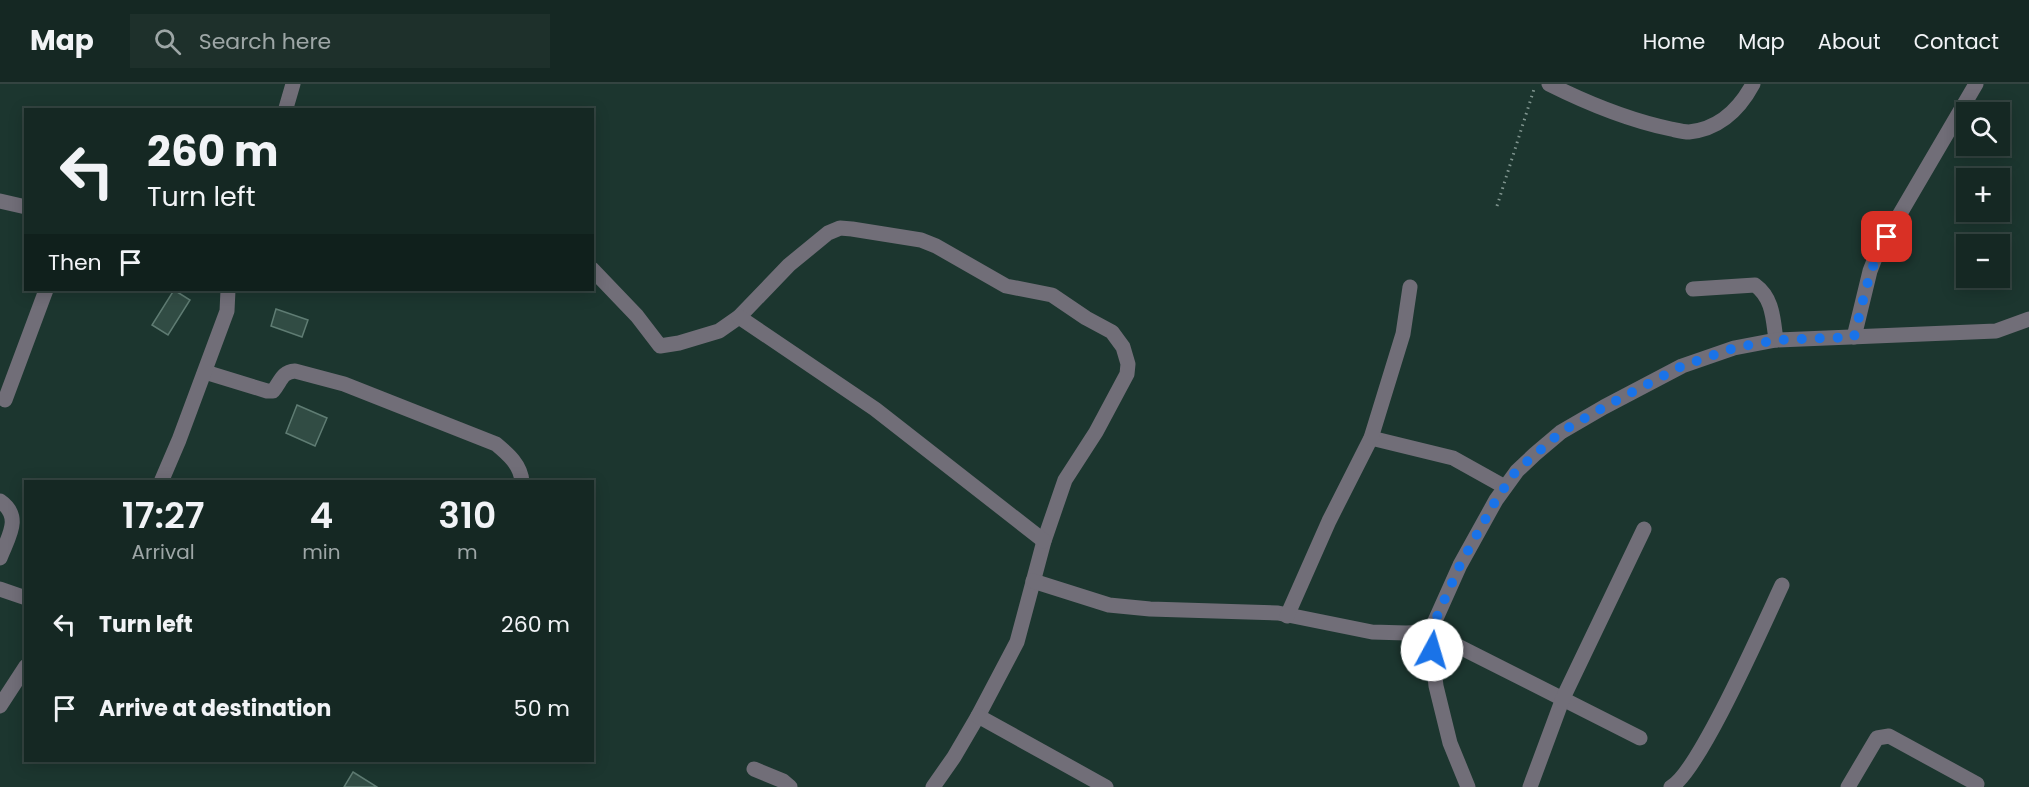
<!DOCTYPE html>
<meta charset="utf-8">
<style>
:root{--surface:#152823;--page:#1e302b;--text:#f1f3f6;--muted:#9da6a6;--line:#344441}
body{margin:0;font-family:Poppins,sans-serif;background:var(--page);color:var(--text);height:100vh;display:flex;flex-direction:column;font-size:22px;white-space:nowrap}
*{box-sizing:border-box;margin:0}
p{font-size:20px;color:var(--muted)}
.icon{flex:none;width:33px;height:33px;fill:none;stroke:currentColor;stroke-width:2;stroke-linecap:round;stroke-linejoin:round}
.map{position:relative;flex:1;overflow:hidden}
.drawer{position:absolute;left:24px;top:396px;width:570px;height:282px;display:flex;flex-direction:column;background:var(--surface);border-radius:0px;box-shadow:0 3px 15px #0003,0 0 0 2px var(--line)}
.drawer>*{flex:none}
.guide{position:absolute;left:24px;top:24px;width:570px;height:183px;border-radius:0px;box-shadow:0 3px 15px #0003,0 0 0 2px var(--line);background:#152823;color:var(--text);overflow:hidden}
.buttons{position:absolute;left:1956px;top:18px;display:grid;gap:12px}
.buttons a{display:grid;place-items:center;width:54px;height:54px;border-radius:0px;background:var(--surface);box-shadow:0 3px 15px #0003,0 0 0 2px var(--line);font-size:30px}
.pin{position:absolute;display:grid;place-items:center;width:51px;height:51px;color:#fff;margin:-26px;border-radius:12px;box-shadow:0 3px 9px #0006}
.me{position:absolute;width:66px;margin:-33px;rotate:6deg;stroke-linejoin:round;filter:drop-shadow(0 0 4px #0008)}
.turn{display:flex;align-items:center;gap:21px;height:126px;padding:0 24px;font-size:27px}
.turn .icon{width:78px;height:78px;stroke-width:2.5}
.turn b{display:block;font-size:42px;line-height:51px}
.then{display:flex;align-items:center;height:57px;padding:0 24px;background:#0003;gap:12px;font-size:22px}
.eta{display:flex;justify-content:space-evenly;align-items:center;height:102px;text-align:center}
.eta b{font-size:36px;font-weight:600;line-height:42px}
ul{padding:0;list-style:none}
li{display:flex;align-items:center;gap:18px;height:84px;padding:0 24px}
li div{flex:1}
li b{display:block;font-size:22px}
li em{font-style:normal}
header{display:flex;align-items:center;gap:36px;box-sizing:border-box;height:84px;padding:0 30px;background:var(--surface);border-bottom:2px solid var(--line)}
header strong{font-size:28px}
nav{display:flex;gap:33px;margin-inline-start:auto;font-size:21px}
.search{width:420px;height:54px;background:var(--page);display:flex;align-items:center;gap:15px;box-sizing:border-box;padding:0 21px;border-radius:0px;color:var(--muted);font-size:22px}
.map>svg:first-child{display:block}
.building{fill:#314c44;stroke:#5f7c73;stroke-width:1.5}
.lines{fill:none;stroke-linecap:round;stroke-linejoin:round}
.path{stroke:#819690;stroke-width:3;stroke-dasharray:1.5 4.5;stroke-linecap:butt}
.minor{stroke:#716e78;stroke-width:15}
.route{stroke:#1a73e8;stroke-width:10;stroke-dasharray:0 18}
</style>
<header>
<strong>Map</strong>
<div class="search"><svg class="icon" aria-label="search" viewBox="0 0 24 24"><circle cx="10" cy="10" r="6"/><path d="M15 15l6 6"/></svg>Search here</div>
<nav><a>Home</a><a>Map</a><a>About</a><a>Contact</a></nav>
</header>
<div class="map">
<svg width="2029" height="703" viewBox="0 0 2029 703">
<rect width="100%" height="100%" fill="#1c362f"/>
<g class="building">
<path d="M174,206L190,216L168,251L152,241Z"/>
<path d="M276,225L308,236L302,253L271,242Z"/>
<path d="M297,321L327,334L315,362L286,349Z"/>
<path d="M353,688L377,703H344Z"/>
</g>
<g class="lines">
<path class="path" d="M1497,122L1535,2"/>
<g class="minor">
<path d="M1549,0C1587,19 1628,36 1671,45C1676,46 1683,48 1689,48C1719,45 1739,26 1753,0"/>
<path d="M286,24L293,0"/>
<path d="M0,117L26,123"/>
<path d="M592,185L637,232L660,262L679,259L719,247L739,233L789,181L828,149L840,144L852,145L921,156L936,162L1006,202L1052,211L1086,234L1112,248L1123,263L1128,280L1127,290L1096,348L1065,396L1044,457L1017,558L978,632L954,673L933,703"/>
<path d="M1693,205L1755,201C1773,214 1773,235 1776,256"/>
<path d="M739,233L875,325L1044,457"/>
<path d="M1854,253L1870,187L1877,169L1976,0"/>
<path d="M205,288L267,307H273C281,298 281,288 295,287L344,300L496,360C508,370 521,381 522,398"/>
<path d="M5,316L46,206"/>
<path d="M1371,354L1453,374L1505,403"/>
<path d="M161,398L179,356L227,227L228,206"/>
<path d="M0,417C23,433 8,453 0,474"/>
<path d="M1033,497L1109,521L1150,525L1278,529L1372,548L1406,549L1430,548L1640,654"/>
<path d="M0,505L26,514"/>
<path d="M1287,532L1329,437L1371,354L1403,250L1410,203"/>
<path d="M0,622L26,582"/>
<path d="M978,632L1106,703"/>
<path d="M754,685L783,697L790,703"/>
<path d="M1468,703L1450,659L1436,602L1430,548L1460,481L1496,416L1517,387L1535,370L1561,348L1604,323L1682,282L1734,264L1776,256L1996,247L2029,235"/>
<path d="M1530,703L1563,614L1644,445"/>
<path d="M1671,703C1699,688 1765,537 1782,501"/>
<path d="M1848,703L1877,654L1889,652L1977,700"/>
</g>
</g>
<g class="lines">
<path class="route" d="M1432,566L1430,548L1460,481L1496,416L1516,387L1561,348L1604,323L1682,282L1734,264L1776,256L1854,253C1863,219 1868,184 1887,153"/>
</g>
</svg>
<div class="buttons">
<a><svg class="icon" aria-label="search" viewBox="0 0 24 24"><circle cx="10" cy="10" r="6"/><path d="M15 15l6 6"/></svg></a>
<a>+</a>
<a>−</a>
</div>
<div class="pin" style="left:1887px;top:153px;background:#d93025"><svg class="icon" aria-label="arrive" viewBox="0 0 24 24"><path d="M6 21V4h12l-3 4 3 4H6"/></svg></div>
<svg class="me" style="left:1432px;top:566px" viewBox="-20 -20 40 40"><circle r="19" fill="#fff"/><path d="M0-13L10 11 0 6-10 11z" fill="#1a73e8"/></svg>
<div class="guide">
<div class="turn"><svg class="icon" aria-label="left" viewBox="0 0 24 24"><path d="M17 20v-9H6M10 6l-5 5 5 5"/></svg><div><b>260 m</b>Turn left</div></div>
<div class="then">Then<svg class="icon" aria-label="arrive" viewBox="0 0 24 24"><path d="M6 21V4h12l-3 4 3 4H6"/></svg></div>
</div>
<section class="drawer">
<div class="eta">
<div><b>17:27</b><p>Arrival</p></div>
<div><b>4</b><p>min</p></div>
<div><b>310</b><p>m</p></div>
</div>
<ul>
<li><svg class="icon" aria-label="left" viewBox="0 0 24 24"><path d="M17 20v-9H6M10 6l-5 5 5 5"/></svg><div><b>Turn left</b></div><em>260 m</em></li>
<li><svg class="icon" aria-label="arrive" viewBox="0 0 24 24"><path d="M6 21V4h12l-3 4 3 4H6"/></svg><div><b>Arrive at destination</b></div><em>50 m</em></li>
</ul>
</section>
</div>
